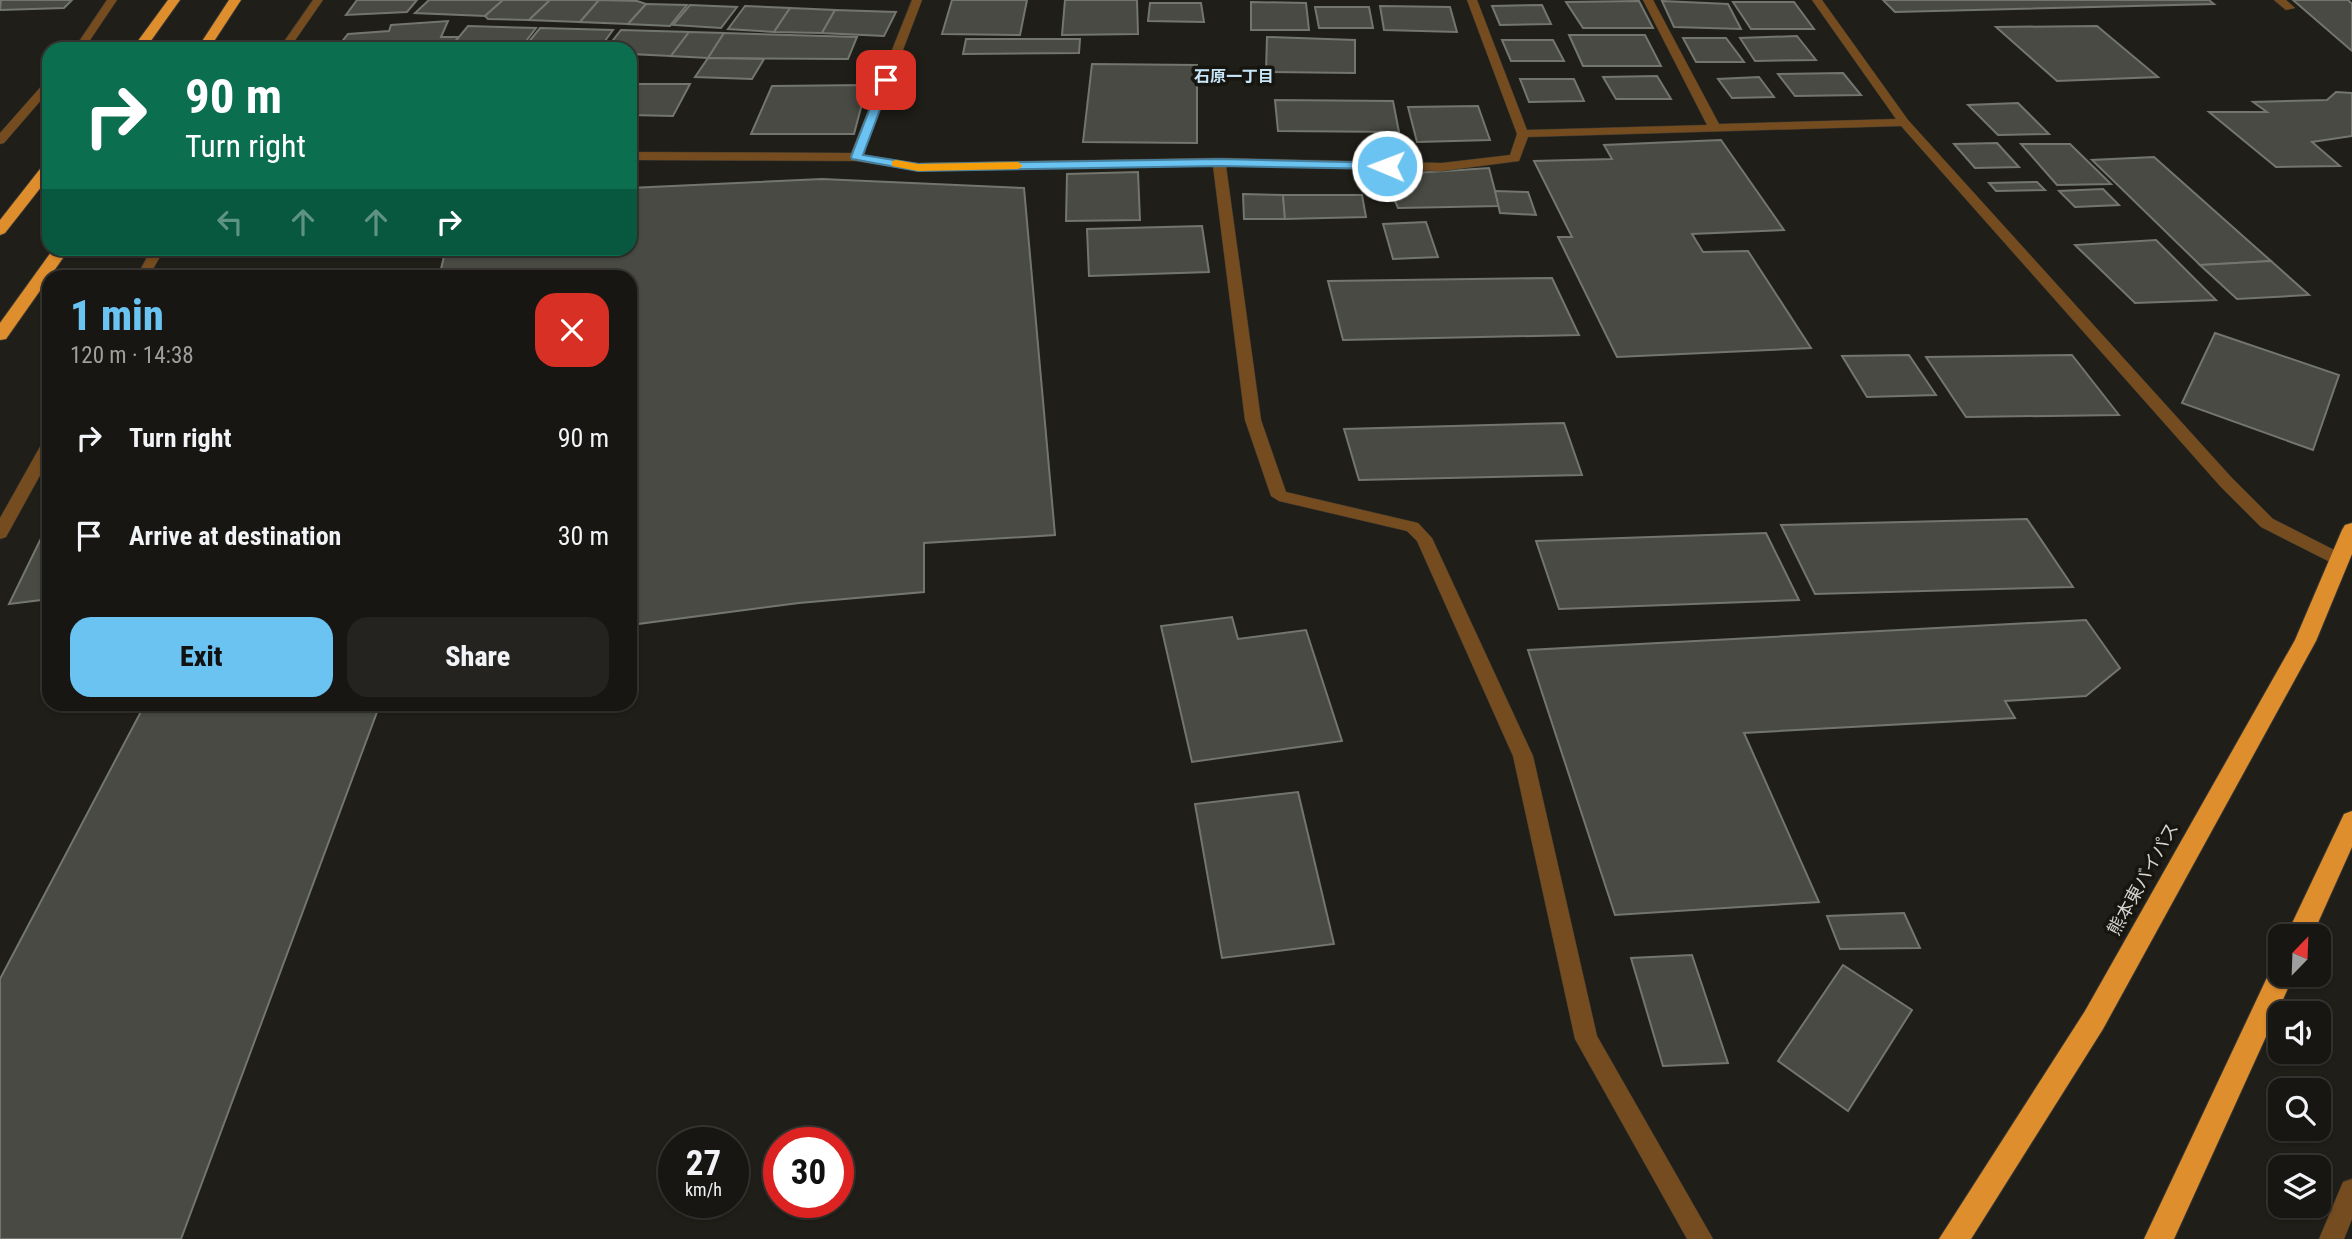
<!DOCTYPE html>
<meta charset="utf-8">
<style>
:root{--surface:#181612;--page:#252320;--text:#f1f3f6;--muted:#9f9f9f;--line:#363532;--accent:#6bc3f2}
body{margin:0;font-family:"Roboto Condensed","Noto Sans JP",sans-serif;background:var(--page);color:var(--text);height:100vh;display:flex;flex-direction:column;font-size:26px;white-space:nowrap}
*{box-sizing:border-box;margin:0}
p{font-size:23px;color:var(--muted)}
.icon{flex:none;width:38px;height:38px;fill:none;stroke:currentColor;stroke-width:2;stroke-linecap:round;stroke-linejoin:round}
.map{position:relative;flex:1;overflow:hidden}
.sheet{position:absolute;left:42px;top:270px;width:595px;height:441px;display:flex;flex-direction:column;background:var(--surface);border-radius:21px;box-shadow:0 2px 5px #0004,0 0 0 2px var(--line)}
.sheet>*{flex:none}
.hud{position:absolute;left:42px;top:42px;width:595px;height:214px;border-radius:21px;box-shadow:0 2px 5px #0004,0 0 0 2px var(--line);background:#0b6e4f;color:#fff;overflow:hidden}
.needle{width:46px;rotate:23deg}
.fabs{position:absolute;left:2268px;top:924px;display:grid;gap:14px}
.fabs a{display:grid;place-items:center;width:63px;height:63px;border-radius:14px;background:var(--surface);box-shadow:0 2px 5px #0004,0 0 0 2px var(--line);font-size:35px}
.speed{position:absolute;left:658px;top:1127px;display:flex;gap:14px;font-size:35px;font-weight:700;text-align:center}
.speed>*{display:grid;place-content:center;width:91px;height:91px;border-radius:50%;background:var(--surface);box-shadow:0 2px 5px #0004,0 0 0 2px var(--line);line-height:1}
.speed small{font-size:18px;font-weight:400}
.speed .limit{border:10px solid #d22;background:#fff;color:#111}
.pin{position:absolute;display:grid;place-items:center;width:60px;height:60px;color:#fff;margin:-30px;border-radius:14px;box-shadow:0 4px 10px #0006}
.me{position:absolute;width:77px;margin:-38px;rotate:271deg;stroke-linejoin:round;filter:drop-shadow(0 0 5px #0008)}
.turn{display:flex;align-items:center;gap:24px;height:147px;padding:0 28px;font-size:32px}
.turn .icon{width:91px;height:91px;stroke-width:2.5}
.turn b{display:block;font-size:49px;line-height:60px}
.lanes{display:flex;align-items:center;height:66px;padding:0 28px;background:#0003;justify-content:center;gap:35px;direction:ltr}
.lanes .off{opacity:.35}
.round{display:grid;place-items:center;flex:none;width:74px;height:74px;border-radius:21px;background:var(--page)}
.summary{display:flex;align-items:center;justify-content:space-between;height:119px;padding:0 28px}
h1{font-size:42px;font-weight:800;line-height:52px;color:var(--accent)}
.primary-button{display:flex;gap:14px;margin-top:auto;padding:14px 28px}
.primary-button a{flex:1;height:80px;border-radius:21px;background:var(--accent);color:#111;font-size:28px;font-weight:800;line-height:80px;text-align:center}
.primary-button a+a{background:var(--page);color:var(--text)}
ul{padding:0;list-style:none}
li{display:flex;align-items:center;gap:21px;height:98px;padding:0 28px}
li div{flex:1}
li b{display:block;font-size:26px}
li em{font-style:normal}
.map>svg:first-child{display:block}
.building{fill:#484a43;stroke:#73766e;stroke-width:2}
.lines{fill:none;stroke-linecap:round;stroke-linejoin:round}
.street-casing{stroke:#393832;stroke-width:1}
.highway-casing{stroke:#393832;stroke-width:2}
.street{fill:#744c1f;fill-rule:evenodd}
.highway{fill:#df8e2d;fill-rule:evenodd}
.route{fill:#6bc3f2;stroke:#467f9d;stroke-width:2}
.slow{fill:#f59e0b}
.labels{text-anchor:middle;stroke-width:7;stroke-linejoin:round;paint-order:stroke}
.far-neighbourhood-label{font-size:16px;font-weight:bold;fill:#c6e5f6;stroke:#17150f}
.street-label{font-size:18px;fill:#d6d5d0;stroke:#17150f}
</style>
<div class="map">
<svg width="2352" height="1239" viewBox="0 0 2352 1239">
<rect width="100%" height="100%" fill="#201e18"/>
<g class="building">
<path d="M72,0L64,8L0,10L1,0Z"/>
<path d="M357,0H417L407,12L346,15Z"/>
<path d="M429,0H503L485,16L415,13Z"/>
<path d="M503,0H550L529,20L488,19L485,16Z"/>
<path d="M550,0H599L580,22L529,20Z"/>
<path d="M599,0L637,1L646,4L628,24L580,22Z"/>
<path d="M952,0H1027L1020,35L942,34Z"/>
<path d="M1065,0H1137L1138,34L1062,35Z"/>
<path d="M1883,0H2209L2214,4L1895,12Z"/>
<path d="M2293,0H2348L2352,4V51Z"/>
<path d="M1639,1L1653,28H1583L1566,2Z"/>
<path d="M1662,1L1728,4L1741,29L1674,27Z"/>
<path d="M1251,2L1306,3L1309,30H1251Z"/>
<path d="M1733,2H1794L1814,29H1751Z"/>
<path d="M1150,3H1201L1204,22L1148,21Z"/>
<path d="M646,4L687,5L670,26L628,24Z"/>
<path d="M690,5L737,7L721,28L673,25Z"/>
<path d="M1542,5L1551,24L1500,25L1492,6Z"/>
<path d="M745,6L790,8L774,32L728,29Z"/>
<path d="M1380,6L1450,7L1457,32L1384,30Z"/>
<path d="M1315,7H1369L1373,28H1319Z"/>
<path d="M790,8L835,10L822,33L774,32Z"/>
<path d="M835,10L896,12L884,36L822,33Z"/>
<path d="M448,21L441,37H459L449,49H336L348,34L389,31L391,25Z"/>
<path d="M468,26L536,28L520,49H449Z"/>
<path d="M2097,26L2158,77L2057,81L1996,27Z"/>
<path d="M540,28L613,30L599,49H523Z"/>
<path d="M621,30L689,32L671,56L630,54V49H606Z"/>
<path d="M689,32L724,33L708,58L671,56Z"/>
<path d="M724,33L857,37L848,59L708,58Z"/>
<path d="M1569,35H1645L1661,66H1583Z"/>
<path d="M1797,36L1816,60L1755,61L1740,38Z"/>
<path d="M1267,37L1355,40V73L1266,72Z"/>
<path d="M1683,38H1726L1744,62H1696Z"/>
<path d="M966,39H1080L1079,53L963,54Z"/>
<path d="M1502,40H1553L1564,61H1511Z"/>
<path d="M708,58L764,59L752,79L695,77Z"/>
<path d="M1092,64L1197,65V143L1083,142Z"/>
<path d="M1843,73L1861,95L1795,96L1778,74Z"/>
<path d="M1657,76L1671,99H1616L1603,77Z"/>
<path d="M1759,77L1774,97L1732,98L1718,79Z"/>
<path d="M1520,79H1574L1584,101L1529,102Z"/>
<path d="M630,84H690L673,116L630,115Z"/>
<path d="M867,85L854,134H751L772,86Z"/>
<path d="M2336,92L2352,93V136L2312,142L2340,166L2276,167L2209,112H2267L2253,102L2327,100Z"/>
<path d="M1275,100L1393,101L1399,132L1278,131Z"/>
<path d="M2018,103L2049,134L1998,135L1968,105Z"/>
<path d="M1478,106L1490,140L1417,142L1408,107Z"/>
<path d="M1721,140L1784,230L1692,234L1703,252L1748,251L1811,348L1617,357L1558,237H1572L1534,161L1612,159L1604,145Z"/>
<path d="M1997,143L2019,167L1975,168L1954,144Z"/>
<path d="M2021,144H2070L2111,184L2057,185Z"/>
<path d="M2154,157L2271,261L2200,265L2092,160Z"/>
<path d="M1489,168L1499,206L1398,208L1384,175Z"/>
<path d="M1138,172L1140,220L1066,221L1067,174Z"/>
<path d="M822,179L1024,188L1055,535L924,543V592L799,603L630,625V276H321L441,269L446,248H630V188Z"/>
<path d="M2037,182L2045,190L1996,191L1989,183Z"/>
<path d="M2103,189L2119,205L2075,207L2059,191Z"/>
<path d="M1495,191L1528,192L1536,215L1500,213Z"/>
<path d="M1243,194L1283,195L1285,219H1244Z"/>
<path d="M1283,195H1362L1366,217L1285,219Z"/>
<path d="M1426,222L1438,257L1393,259L1383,224Z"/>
<path d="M1202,226L1209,272L1089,276L1087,229Z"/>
<path d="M2156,240L2216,300L2135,303L2075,245Z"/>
<path d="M2271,261L2309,295L2237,299L2200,265Z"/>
<path d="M1552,278L1579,335L1343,340L1328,281Z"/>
<path d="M2215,333L2339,375L2313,450L2182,403Z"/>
<path d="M1909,355L1936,395L1867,397L1842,356Z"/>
<path d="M2072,355L2119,415L1966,417L1926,357Z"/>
<path d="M1564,423L1582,475L1359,480L1344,429Z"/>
<path d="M2027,519L2073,587L1815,594L1781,525Z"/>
<path d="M49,522V599L9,604Z"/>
<path d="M1766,533L1799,600L1559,609L1536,541Z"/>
<path d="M1232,617L1238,639L1306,630L1342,741L1192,762L1161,626Z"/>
<path d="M2086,620L2120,668L2086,696L2005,701L2015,718L1744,733L1819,902L1615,915L1528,650Z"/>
<path d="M145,704H380L181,1239H0V979Z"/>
<path d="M1298,792L1334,944L1222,958L1195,804Z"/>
<path d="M1904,913L1920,948L1840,949L1827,916Z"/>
<path d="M1692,955L1728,1063L1663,1066L1631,958Z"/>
<path d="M1843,965L1912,1010L1848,1111L1778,1061Z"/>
</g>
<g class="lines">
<g class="street-casing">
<g id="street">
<path d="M107,0H117L84,49H74Z"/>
<path d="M313,0H323L289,49H279Z"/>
<path d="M912,0H922L863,155L918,163L1219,158L1442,163L1510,155L1517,134L1467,0H1477L1527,130L1707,125L1643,0H1653L1719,124L1896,119L1812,0H1822L1908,120L2232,478L2273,519L2346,556L2348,560L2346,564H2334L2261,527L2220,486L1901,126L1528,137L1519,161L1442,171L1226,166L1261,420L1286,492L1418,523L1432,538L1533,756L1597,1036L1713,1239H1687L1575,1039L1513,756L1417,541L1407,531L1279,501L1271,496L1245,420L1213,166L918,171L856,161L630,160V152L851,153Z"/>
<path d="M2274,0H2286L2295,8L2286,10Z"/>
<path d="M49,81V91L4,143L0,144V133L45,82Z"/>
<path d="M152,248H165L149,276H137Z"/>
<path d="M49,440V459L6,537L0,539V518L41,445Z"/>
<path d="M2352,1179V1219L2344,1239H2319L2343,1182Z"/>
</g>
</g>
<g class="highway-casing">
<g id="highway">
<path d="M168,0H180L145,49H132Z"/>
<path d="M229,0H241L209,49H197Z"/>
<path d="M49,163V177L5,233L0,235V220L44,164Z"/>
<path d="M54,248H70L6,339L0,340V323Z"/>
<path d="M2352,523V554L2316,641L2103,1029L1971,1239H1939L2085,1011L2295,640L2342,530L2345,525Z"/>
<path d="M2352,811V847L2312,936H2286L2344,814Z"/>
<path d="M2280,963V975H2294L2174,1239H2144L2272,967Z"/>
</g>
</g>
<use href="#street" class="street"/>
<use href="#highway" class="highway"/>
</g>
<path class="route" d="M886,77L891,80L863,155L918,164L1219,159L1387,163L1392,166L1387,169L1219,166L918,171L852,159L851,157L881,80Z"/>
<path class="slow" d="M896,160L918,164L1018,162L1023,166L1018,169L918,171L892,166V161Z"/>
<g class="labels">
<g class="far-neighbourhood-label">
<text x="1234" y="82">石原一丁目</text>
</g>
<g class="street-label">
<text transform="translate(2143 879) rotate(-61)" y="6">熊本東バイパス</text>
</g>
</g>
</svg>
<div class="fabs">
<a><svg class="needle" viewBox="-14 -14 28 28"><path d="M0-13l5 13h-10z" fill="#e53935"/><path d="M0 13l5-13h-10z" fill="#9f9f9f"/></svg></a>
<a><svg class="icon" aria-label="sound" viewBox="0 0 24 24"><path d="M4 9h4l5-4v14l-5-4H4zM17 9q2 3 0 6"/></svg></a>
<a><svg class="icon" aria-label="search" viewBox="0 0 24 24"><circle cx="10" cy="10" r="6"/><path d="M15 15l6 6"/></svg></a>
<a><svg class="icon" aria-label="layers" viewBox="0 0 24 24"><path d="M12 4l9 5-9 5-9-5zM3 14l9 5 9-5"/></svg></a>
</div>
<div class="speed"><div>27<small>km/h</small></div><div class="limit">30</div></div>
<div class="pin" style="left:886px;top:80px;background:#d93025"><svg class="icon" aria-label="arrive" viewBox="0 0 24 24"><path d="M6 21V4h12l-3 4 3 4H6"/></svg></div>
<svg class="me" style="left:1387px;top:166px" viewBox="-20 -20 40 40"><circle r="17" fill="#6bc3f2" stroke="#fff" stroke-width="3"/><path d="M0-11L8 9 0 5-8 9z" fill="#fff"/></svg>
<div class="hud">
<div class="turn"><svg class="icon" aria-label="right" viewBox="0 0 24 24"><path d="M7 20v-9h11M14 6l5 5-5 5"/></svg><div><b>90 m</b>Turn right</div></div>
<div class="lanes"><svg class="icon off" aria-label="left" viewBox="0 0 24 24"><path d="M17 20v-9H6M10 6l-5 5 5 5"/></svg><svg class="icon off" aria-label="ahead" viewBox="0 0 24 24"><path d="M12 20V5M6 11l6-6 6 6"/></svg><svg class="icon off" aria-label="ahead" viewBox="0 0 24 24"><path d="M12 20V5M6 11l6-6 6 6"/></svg><svg class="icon" aria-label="right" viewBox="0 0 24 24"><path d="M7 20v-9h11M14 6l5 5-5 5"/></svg></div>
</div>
<section class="sheet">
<div class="summary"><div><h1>1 min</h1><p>120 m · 14:38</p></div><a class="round" style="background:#d93025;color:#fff"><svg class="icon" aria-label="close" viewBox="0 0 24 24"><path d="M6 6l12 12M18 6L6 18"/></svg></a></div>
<ul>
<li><svg class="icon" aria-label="right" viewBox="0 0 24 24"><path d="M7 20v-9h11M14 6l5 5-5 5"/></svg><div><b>Turn right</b></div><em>90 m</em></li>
<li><svg class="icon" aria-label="arrive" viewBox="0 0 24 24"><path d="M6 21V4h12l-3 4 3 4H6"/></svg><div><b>Arrive at destination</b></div><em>30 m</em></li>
</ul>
<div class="primary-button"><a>Exit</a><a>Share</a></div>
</section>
</div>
